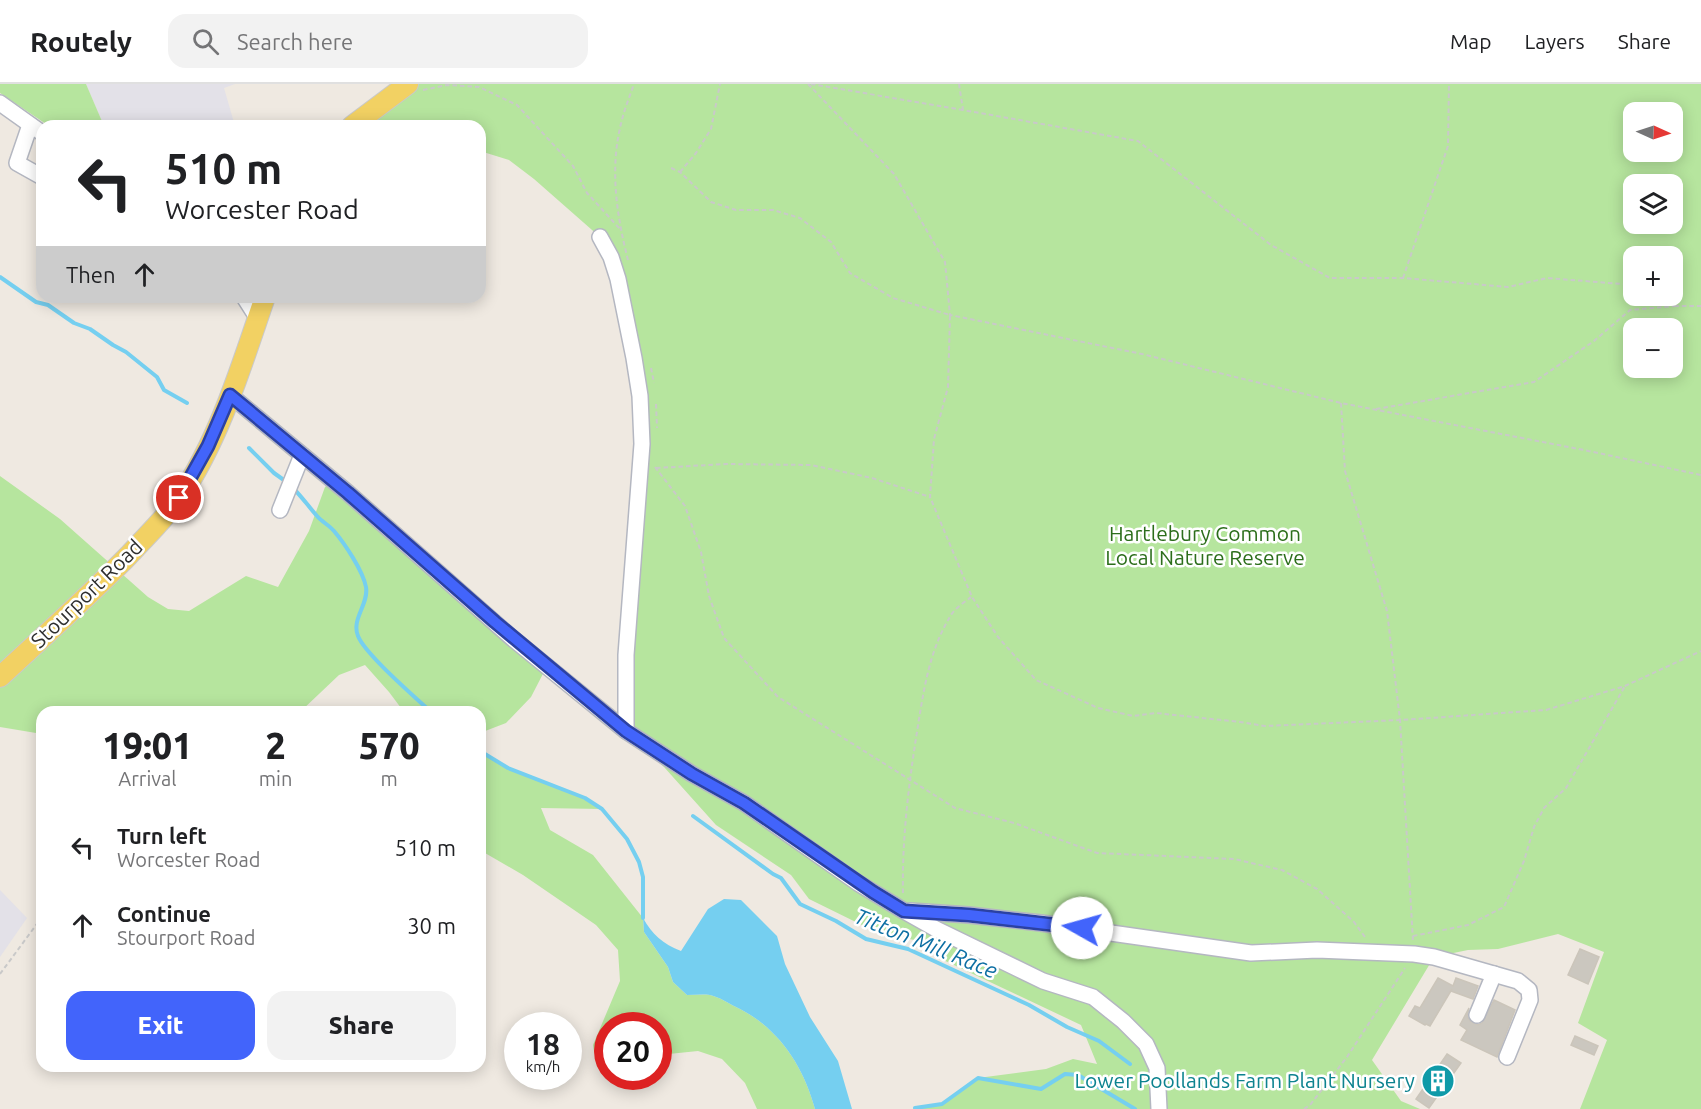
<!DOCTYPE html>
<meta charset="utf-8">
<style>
:root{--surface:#fff;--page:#f2f2f2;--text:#202124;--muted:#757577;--line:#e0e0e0;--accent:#4264fb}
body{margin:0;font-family:Ubuntu,sans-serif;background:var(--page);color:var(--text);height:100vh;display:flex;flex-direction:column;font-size:22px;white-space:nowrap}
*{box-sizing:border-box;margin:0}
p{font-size:20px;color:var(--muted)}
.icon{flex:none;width:33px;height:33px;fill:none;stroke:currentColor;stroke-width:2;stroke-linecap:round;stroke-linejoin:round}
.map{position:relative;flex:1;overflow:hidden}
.side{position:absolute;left:36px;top:622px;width:450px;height:366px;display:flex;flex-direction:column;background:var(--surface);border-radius:18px;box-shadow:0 3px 15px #0003}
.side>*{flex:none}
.guide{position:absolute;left:36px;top:36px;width:450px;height:183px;border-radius:18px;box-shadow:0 3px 15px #0003;background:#fff;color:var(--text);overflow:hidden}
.needle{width:39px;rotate:93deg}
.controls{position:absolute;left:1623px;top:18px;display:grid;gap:12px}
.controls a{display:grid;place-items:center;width:60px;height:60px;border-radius:12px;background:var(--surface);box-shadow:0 3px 15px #0003;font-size:30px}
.speed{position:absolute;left:504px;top:928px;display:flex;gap:12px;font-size:30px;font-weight:700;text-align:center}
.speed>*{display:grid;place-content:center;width:78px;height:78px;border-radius:50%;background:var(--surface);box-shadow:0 3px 15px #0003;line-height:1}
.speed small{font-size:15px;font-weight:400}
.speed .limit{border:9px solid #d22;background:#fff;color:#111}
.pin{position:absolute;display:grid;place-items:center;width:51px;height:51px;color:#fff;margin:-26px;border:3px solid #fff;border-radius:50%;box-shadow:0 2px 6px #0007}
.me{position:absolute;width:66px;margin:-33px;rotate:277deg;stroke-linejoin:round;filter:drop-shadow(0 0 4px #0008)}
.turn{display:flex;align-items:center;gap:21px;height:126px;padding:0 30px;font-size:27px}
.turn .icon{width:78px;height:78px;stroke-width:2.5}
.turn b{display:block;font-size:42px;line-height:51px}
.then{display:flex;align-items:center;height:57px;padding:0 30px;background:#0003;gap:12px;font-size:22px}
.eta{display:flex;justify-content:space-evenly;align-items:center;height:102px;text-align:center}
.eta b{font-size:36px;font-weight:800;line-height:42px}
.cta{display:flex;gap:12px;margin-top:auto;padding:12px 30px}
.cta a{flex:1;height:69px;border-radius:18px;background:var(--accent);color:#fff;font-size:24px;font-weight:800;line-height:69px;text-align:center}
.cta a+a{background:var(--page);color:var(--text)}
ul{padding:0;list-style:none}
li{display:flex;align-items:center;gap:18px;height:78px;padding:0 30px}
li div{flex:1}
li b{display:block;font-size:22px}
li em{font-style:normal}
header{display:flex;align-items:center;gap:36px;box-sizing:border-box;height:84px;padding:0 30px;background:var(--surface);border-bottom:2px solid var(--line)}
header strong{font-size:28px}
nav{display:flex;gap:33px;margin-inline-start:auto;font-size:21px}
.search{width:420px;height:54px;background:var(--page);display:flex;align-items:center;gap:15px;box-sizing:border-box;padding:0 21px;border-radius:18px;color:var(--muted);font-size:22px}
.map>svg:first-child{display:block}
.industrial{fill:#e3e1e8}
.green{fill:#b6e59e;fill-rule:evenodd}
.water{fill:#75cff0}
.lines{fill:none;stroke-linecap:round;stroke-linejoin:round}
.stream{stroke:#75cff0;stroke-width:4}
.building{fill:#cbc7bf;stroke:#cbc5ba;stroke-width:1.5}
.minor-casing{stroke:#b4b7c1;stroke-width:18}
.major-casing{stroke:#c9c9c9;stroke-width:22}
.path{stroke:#c9c9c9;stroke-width:2;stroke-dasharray:4.5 3;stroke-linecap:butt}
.minor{stroke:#fff;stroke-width:15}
.major{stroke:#f2d163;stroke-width:20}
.route-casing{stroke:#2b41a3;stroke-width:15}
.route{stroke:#4264fb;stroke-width:10}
.labels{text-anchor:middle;stroke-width:5;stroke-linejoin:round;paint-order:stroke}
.park-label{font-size:21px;fill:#2c6e1b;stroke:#fff}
.street-label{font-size:21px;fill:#2e2e2e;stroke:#fff}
.culture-label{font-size:21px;fill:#0d838f;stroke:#fff;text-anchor:end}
.water-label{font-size:22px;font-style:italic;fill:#0d6fa3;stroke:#fff}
</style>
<header>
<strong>Routely</strong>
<div class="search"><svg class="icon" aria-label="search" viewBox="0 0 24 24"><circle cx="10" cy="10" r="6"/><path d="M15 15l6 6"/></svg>Search here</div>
<nav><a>Map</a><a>Layers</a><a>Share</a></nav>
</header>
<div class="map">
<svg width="1701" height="1025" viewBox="0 0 1701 1025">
<rect width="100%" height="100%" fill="#efe9e1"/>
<g class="industrial">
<path d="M86,0H235L224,4L235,42H104Z"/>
<path d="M0,806L27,834L0,873Z"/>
</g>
<g class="green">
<path d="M0,0H86L104,42H49L0,9Z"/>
<path d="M408,0H1701V1025H1580L1607,956L1578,939L1604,868L1558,850L1498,865L1468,866L1434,873L1372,976L1401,1017L1420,1025H915L942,1020L978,994L1046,985L1073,975L1097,980L1081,941L937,873L914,856L870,845L809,815L791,791L716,741L664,683L626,647L640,312L600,153L534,95L509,76L480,67V42H382L357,37ZM1634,28H1672V68H1634ZM1634,100H1672V140H1634ZM1634,172H1672V212H1634ZM1634,244H1672V284H1634Z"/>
<path d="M0,392L60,435L148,513L168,525L189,527L246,492L278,503L309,447L325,403L333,397L547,582L531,613L506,639L480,649V628H404L389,608L365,581L339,591L300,628H42V650L0,643Z"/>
<path d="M480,667L508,684L585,714L602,725L541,724L550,746L593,771L643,834L644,848L668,883L673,898L687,911C695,911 703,910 710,911C719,913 728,919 736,923C778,943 803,981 815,1025H757L745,999L722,975L698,967L659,971L658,942H608L607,981C597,979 594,970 593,961L620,897L618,866L596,841L523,791L485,769H480Z"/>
</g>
<path class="water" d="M724,815L741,816L777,852L785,880L810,933L838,977L852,1025H815C803,981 778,943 736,923C728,919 719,913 710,911C703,910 695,911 687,911L673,898L668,883L644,848L643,834C652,850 663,860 681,867L708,825Z"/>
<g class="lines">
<g class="stream">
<path d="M0,193L36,218L48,221L74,239L90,245L113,261L126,268L157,293L164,306L187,319"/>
<path d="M249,364L274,389L288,399"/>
<path d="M293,404C302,413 309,423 317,432C322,438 329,441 334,447C345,460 363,487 366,503C369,520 351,535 358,552C365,570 415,613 431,628"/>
<path d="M480,667L508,684L585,714L602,725L627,755L639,778L643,793V834"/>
<path d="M693,732L773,790L781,794L800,820L836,837L866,855L908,865L1029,921L1067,943L1099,957L1130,980"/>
<path d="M915,1024L942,1020L978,994L1041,1005L1065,990L1078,991L1135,1025"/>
</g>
</g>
<g class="building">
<path d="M1580,865L1599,873L1588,900L1568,891Z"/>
<path d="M1438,894L1453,902L1456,894L1478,902L1473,915L1451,907L1452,905L1430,942L1426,940L1425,941L1409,932L1415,922L1420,924Z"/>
<path d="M1494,916L1515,926L1497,973L1461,956L1467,946L1460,941L1469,924L1467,932L1470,937L1478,941L1482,939Z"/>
<path d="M1575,952L1598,962L1594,971L1571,961Z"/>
<path d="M1447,970L1461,979L1429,1024L1416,1015Z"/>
</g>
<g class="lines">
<g class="minor-casing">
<g id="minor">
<path d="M0,19L42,49"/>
<path d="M30,41L17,79L42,93"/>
<path d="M600,153L611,173L618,195L634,274L640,312L642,360L626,571V647"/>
<path d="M244,213L258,235"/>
<path d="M230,311L348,409L512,554L626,647L692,690L744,719L858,799L904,827L936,845L1043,897L1093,913L1123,937L1146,960L1157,984L1159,1025"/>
<path d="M280,426L302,371"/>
<path d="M910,827L969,831L1041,839L1251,869L1317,866L1414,870L1434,873L1518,897L1529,906L1530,916L1507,973"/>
<path d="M1477,931L1494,890"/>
</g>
</g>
<g class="major-casing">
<g id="major">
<path d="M352,42L408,0"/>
<path d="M0,593C43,553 87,514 129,471C146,452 165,435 180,413C220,354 242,280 265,213"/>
</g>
</g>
<g class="path">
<path d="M808,0L894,90L945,178L950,231L1142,270L1341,319L1584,366L1701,391"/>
<path d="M811,0L963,26"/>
<path d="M959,0L963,26L1138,57L1271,161L1330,194H1403L1508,203L1547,194L1634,201"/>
<path d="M423,6L447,1L479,3L517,21L573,82L587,109L620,145"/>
<path d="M671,84L680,88L711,118L736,126H773L800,134L831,158L850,189L893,214L950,231L948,303L934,355L930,413L972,513L998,553L1036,596L1098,624L1133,632L1156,629L1240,638L1265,642L1400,636L1546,626L1625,602L1701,567"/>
<path d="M680,88L696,69L711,45L720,0"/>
<path d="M628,176C617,133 610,88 620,44C623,29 629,14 634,0"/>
<path d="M1403,194L1448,62L1449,0"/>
<path d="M1663,212L1675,222H1701"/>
<path d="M651,284L654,299"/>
<path d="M1341,319L1345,387L1387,527L1400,636L1413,857"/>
<path d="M656,320L657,344"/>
<path d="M1376,325L1534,298L1594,257L1630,226L1675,222"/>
<path d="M655,383L685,422L701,468L709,512L724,554L778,613L955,724L1014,739L1097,769L1234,775L1282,786L1317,805L1354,838L1365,853"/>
<path d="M656,384L726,380L811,381L872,394L930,413"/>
<path d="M903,809C902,757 908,706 916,654C923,611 928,568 951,531C955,524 965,518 971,513"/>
<path d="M1413,852L1468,841L1504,823L1524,777L1534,743L1544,724L1566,704L1625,602"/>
<path d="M0,890L42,833"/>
<path d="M1304,1025L1310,1021L1347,973L1405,884"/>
</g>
<use href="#minor" class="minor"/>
<use href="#major" class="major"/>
</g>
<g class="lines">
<g class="route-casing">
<path id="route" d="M179,414L208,362L230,311L348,409L495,538L626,647L692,690L744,719L873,808L904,827L969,831L1082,844"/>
</g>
<use href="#route" class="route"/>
</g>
<defs>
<g id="building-disc" transform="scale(1.725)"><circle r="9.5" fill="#0f9aa8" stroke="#fff"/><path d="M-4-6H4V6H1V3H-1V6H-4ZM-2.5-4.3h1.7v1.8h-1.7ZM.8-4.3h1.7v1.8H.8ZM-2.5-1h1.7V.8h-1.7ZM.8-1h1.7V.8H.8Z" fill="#fff"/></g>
</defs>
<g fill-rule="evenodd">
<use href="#building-disc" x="1438" y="997"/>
</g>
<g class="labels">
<g class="park-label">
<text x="1205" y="457">Hartlebury Common<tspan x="1205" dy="24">Local Nature Reserve</tspan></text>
</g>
<g class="street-label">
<text transform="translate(87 510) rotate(-44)" y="7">Stourport Road</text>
</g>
<g class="culture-label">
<text x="1415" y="1004">Lower Poollands Farm Plant Nursery</text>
</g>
<g class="water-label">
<text transform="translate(926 859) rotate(22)" y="8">Titton Mill Race</text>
</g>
</g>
</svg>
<div class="controls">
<a><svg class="needle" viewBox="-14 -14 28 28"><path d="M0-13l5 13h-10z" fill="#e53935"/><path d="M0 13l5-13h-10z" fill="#757577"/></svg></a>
<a><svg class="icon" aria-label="layers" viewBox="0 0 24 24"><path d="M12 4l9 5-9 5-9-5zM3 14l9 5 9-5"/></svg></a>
<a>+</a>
<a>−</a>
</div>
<div class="speed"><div>18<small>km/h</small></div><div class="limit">20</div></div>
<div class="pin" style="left:179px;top:414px;background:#d93025"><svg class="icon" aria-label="arrive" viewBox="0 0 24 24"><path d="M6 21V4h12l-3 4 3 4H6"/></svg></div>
<svg class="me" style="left:1082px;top:844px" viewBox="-20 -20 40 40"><circle r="19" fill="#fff"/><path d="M0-13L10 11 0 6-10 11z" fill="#4264fb"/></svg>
<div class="guide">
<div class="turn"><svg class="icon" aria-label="left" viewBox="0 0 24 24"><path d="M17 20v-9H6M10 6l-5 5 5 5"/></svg><div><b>510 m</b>Worcester Road</div></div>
<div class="then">Then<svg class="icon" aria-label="ahead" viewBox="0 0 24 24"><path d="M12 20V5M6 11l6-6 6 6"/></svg></div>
</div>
<section class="side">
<div class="eta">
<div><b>19:01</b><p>Arrival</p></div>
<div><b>2</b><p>min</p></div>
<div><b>570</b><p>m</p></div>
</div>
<ul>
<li><svg class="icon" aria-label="left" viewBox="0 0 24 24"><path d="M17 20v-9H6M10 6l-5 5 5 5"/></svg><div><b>Turn left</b><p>Worcester Road</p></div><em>510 m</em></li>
<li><svg class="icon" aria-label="ahead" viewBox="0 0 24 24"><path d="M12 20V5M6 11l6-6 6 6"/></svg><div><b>Continue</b><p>Stourport Road</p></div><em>30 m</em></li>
</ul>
<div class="cta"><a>Exit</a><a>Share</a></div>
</section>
</div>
